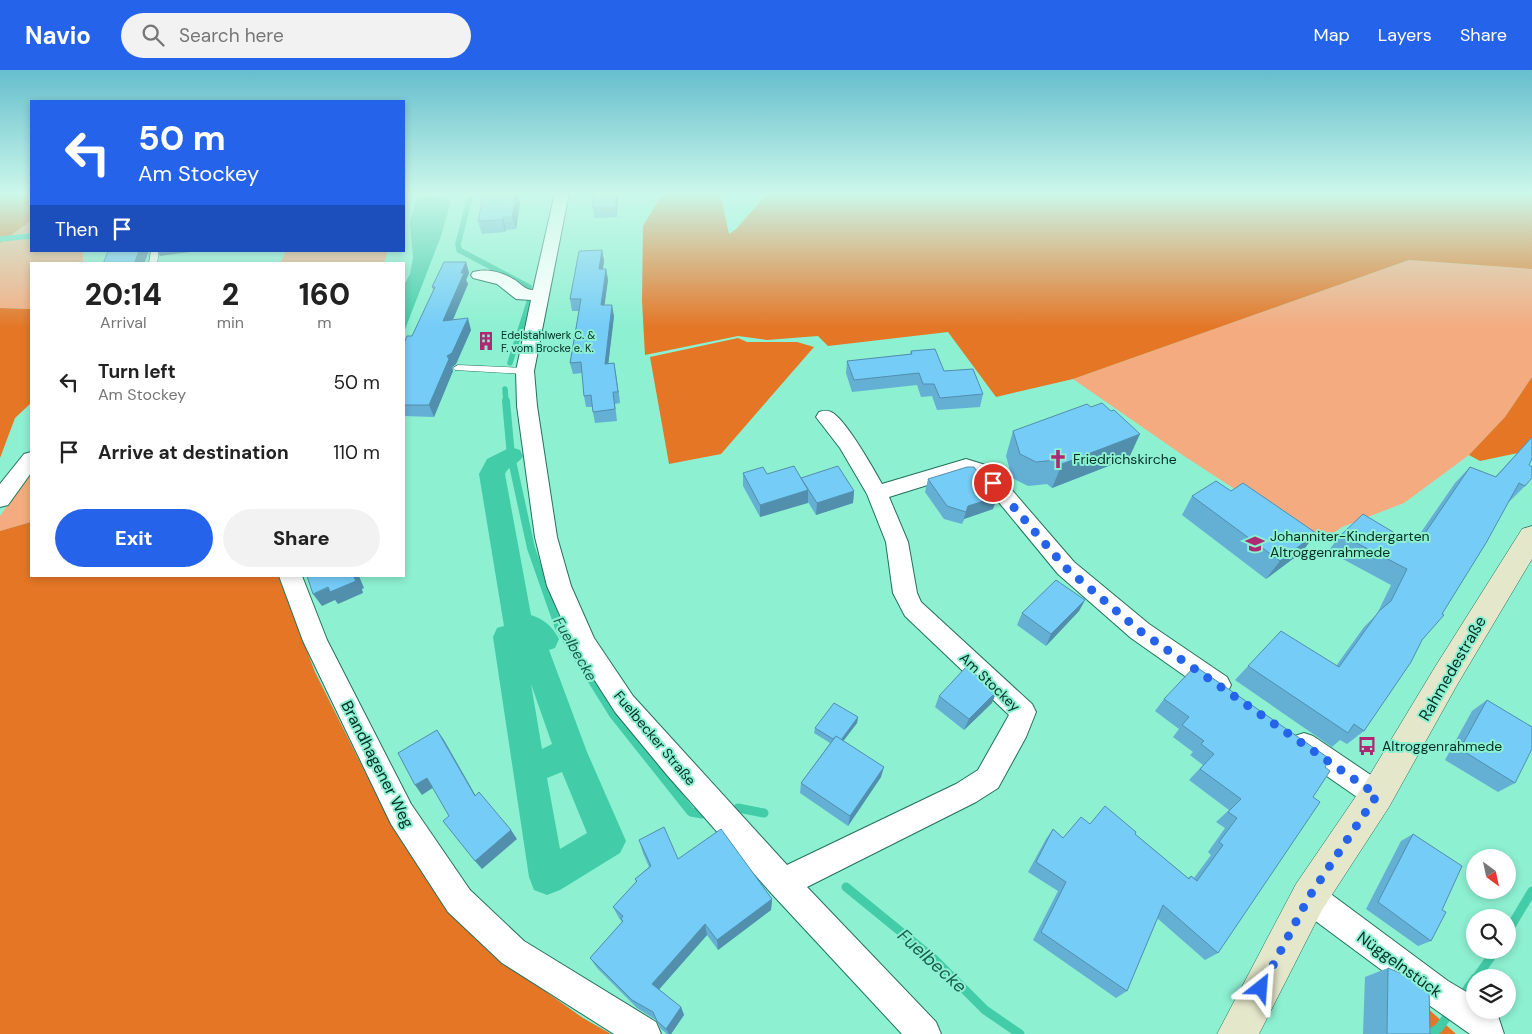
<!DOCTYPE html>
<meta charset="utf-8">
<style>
:root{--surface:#fff;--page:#f2f2f2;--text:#222;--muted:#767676;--accent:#2563eb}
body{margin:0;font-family:"DM Sans",sans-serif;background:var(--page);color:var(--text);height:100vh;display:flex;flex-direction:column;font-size:19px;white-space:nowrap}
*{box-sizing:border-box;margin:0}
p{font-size:16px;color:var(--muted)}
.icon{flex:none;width:28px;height:28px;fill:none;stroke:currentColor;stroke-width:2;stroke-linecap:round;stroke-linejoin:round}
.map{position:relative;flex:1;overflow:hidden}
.panel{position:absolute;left:30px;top:192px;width:375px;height:315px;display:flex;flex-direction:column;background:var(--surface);border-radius:0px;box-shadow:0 2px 8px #0003}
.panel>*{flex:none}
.guide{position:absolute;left:30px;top:30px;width:375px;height:152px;border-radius:0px;box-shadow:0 2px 8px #0003;background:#2563eb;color:#fff;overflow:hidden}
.needle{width:32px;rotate:147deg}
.buttons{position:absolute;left:1466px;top:779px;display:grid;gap:10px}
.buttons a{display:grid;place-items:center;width:50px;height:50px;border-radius:50%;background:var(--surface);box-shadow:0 2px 8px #0003;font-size:25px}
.pin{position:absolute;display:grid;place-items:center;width:42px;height:42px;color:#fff;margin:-21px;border:2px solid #fff;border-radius:50%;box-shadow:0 1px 5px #0007}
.me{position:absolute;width:55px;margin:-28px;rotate:28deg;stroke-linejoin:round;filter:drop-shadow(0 0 4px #0008)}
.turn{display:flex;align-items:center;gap:18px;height:105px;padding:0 25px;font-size:22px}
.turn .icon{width:65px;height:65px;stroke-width:2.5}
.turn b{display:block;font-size:35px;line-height:42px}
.then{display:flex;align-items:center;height:48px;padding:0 25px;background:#0003;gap:10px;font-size:19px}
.eta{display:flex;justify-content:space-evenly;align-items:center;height:85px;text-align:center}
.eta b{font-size:30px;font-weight:800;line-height:35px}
.primary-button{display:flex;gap:10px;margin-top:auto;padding:10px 25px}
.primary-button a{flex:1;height:58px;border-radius:30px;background:var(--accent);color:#fff;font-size:20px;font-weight:800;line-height:58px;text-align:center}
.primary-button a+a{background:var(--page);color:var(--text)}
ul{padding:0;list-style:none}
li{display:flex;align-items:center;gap:15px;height:70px;padding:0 25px}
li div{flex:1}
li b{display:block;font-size:19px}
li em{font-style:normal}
header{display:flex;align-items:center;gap:30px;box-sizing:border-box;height:70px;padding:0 25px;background:var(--accent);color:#fff}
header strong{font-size:24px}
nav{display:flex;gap:28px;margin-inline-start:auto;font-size:18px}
.search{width:350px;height:45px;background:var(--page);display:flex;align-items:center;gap:12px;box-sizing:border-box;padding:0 18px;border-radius:28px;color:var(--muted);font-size:19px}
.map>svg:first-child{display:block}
.green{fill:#f4ab80}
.forest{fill:#e47626}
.water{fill:#43cca8}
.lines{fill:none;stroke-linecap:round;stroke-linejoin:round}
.stream-far2{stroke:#43cca8;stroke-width:5.5}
.stream-far1{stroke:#43cca8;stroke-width:8}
.stream{stroke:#43cca8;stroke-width:9}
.canal{fill:#43cca8;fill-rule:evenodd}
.service-casing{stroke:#22715c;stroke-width:1}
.minor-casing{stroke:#22715c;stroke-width:2}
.secondary-casing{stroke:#22715c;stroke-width:1}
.service{fill:#fff;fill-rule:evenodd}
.minor{fill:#fff;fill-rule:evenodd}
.secondary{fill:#e5e7ca;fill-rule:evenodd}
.wall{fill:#64afd4}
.shaded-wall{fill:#518fad}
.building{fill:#74ccf7;stroke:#518fad}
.route{stroke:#2563eb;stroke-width:9;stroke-dasharray:0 16.2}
.labels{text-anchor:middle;stroke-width:4;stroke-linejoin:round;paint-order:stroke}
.far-poi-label{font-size:11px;fill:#002e23;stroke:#8df0d1;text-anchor:start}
.poi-label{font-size:14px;fill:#002e23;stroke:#8df0d1;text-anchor:start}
.street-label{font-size:14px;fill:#002e23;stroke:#8df0d1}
.water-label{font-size:15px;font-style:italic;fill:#155e4c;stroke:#8df0d1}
.near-street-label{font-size:16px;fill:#002e23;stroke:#8df0d1}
.near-water-label{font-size:18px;font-style:italic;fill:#155e4c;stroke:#8df0d1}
</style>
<header>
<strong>Navio</strong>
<div class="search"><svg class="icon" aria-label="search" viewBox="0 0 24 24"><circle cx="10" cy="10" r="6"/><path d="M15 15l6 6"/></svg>Search here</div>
<nav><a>Map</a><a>Layers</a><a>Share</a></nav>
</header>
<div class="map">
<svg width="1532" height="964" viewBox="0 0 1532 964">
<rect width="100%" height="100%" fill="#8df0d1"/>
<g class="green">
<path d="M31,151V181H83V194H31V239L0,238V173Z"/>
<path d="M286,181H387L384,194H280Z"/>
<path d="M1409,190L1532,199V307L1505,347L1469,385L1404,433L1342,457L1324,470L1310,468L1184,386L1073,309Z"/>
<path d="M31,401V452L0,461V446Z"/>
</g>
<g class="forest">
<path d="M0,123H31V151L0,173Z"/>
<path d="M663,123H720L729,164L736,159L768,123H1532V199L1409,190L1073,309L996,327L948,262L828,276L818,266L767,270L738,266L645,285L642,231L643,156Z"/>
<path d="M0,238L31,239V333L15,348L0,388Z"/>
<path d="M738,268L747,272H797L814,277L721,384L669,394L650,287Z"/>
<path d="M1532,307V380L1480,391L1469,385L1505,347Z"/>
<path d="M31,452V506H278L315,602L384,740L438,826L488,881L583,948L611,964H0V461Z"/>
<path d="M1424,935L1456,964H1425Z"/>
</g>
<path class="water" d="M418,123H430L432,126L447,129L451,131L441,166L404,262V215L410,204L413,188L410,152Z"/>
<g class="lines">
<g class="stream-far2">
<path d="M471,123L458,174L459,180L529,217"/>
<path d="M0,169L31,166"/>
<path d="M510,293L530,229"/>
<path d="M505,319L506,333"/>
</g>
<path class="stream-far1" d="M506,331L511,386L531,478L559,558L589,606"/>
<g class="stream">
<path d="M589,605L614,645L691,742L702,744"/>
<path d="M738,738L764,743"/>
<path d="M846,817L933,888L985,940L1020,964"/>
<path d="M1508,861L1532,821"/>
<path d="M1476,908L1496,880"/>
<path d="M1460,929L1475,908"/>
<path d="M1429,964L1438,959L1452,940"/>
</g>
<path class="canal" d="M511,377L520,380L523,386C519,394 508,396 505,404L531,545C544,549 553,557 559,569L555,578L549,580L587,682L626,771L620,783L560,820L547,825L534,820L529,807L493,567L497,558L504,556L479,404L487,389ZM531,614L552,674L542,679ZM562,702L587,763L560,779L547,708Z"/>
<g class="service-casing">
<g id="service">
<path d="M151,181H159L157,194H149Z"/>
<path d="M458,295L525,298L530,301L525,304L455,300L453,298Z"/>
</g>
</g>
<g class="minor-casing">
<g id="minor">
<path d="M555,123H569L534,301L537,336L557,467L571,516L594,568L633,626L787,795L956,714L978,700L1009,645L905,546L893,523L886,472L867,424L840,378L816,347L819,342C823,341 826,340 831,342C845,348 873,398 882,414L966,389L992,397L1074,492L1149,554L1227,607L1231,615L1227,623L1218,626L1209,623L1131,568L1058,504L978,407L966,403L889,427L908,472L917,523L921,532L1032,634L1036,642L1026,667L998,718L976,732L807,817L936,952L941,964H902L772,824L667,705L615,642L576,581L547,516L535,467L517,336L516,301L531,230L516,229L497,214L473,208L471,205L473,202C486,198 502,202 513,209C521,213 524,220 533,220Z"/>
<path d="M31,382V403L8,435L0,437V414L24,384Z"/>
<path d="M279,506H302L327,570L411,734L470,820L524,871L656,952L661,964H614L502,893L448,842L391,754L303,571Z"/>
<path d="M1304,663L1313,666L1387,716L1391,725L1387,734L1377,738L1367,734L1295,684L1291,675L1295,666Z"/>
<path d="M1309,812L1320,816L1448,911L1475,927V940H1496L1504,964H1470L1426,933L1298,838L1294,827L1298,816Z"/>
</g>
</g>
<g class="secondary-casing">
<path id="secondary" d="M1532,456V489L1457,615L1389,737L1322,840L1259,964H1217L1296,814L1365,713L1435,597L1522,459Z"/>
</g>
<use href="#service" class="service"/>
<use href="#minor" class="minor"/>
<use href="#secondary" class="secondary"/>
</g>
<g class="wall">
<path d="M591,123H618L617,147L594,148L593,138V134H592Z"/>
<path d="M520,133L516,159L506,160L505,162L482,164L478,151Z"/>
<path d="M602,180L604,191L603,199H606L608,210L604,235L614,246L608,293H614L620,333L615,334L617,351L595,353L592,337H586L584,326L582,303L573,304L570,293L579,241H572L570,229Z"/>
<path d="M466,192L469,203L466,210L468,214L453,250L471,260L456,294L452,297L453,301L434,347L404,346V273L412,266L434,221L432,217Z"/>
<path d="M911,281L983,324L980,337L937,340L932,326L921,327L917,315L852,322L846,303L847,291L910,284Z"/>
<path d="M1013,361L1129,388L1052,418L1047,414L1028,416L1012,408L1006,386Z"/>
<path d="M1532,367L1529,395L1525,416L1508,433L1364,661L1347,674L1340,670L1332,677L1235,610L1248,596H1336L1364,557L1377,544L1391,515L1328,481L1341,465H1398L1417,468L1455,413L1470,397L1495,407Z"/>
<path d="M743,403L767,404L801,408L854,421L853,433L816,445L808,432L760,447L743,416Z"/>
<path d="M928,409L997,427L993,439L964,449L962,454L944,449L925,422Z"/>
<path d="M1231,421L1316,463L1302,482L1266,509L1182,445L1192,426Z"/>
<path d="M1085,530L1079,541L1046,576L1017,555L1022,543Z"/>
<path d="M939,626L992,633L964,660L935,637Z"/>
<path d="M1164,629L1325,697L1313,727L1218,883L1205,890L1157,848L1127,921L1116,928L1033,870L1058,821L1028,802L1046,769L1053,759L1063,768L1090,754L1135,764L1188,808L1191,806L1194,808L1211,785L1208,782L1225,758L1216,752L1229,740L1189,710L1203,695L1190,685L1193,682L1173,667L1179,659L1155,641Z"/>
<path d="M1487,630L1515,713L1498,722L1445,690L1472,641Z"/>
<path d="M858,647L857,653L843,671L881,707L848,756L800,723L801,713L830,673L814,663L815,658Z"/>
<path d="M1413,764L1442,840L1431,871L1418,876L1366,839L1401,771Z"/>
<path d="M639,770L678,789L772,829L771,840L718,880L707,865L659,919L681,937L684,945L671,964H667L661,959L656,950L637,938L597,898L590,888L622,852L619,848L613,837L636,812L635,809L649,797L643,783Z"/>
<path d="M1388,898L1430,964H1363L1365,907Z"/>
</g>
<g class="shaded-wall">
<path d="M517,123H518L520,133L516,159L512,147Z"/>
<path d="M616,123H618L617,147L616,138Z"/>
<path d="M503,147L506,160L505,162L502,150Z"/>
<path d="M602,180L604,191L601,210L599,199Z"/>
<path d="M139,181H149L144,194H134Z"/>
<path d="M157,181H197L160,186Z"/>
<path d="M466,192L469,203L466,210L468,214L447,263L443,251Z"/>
<path d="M606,199L608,210L603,246L601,235Z"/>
<path d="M612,235L614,246L607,305L605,294Z"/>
<path d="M468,248L471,260L456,294L452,297L453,301L434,347L429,335L447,286Z"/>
<path d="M614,293L616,304L620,333L618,322Z"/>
<path d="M1140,364L1129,388L1052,418L1062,394Z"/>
<path d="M808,420V433L760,447V435Z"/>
<path d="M854,421L853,433L816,445L817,433Z"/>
<path d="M997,427L993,439L964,449L962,454L968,436Z"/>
<path d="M1316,463L1302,482L1266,509L1280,491Z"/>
<path d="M359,506L364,518L362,519L363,523L338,534L335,530L322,536L313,524L355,506Z"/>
<path d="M1085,530L1079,541L1046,576L1051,564Z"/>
<path d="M997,621L992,633L964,660L969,649Z"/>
<path d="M858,647L857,653L838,678L839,673Z"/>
<path d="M437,660L444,670L481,735L475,726Z"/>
<path d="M884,697L881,707L848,756L850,746Z"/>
<path d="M427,708L434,717L422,725L415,715Z"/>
<path d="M511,760L517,769L482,799L475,791Z"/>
<path d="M772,829L771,840L718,880L717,870Z"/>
<path d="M705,854L707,865L656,923L652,914Z"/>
<path d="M681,937L684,945L671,964H669L666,959Z"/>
</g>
<g class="building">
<path d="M484,123H517L512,147H503L502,150L478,151Z"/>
<path d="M591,123H616V138H593L594,124L591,125Z"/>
<path d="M602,180L599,199H606L601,235H612L605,294L614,293L618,322H613L615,339L593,342L591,325L584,326L581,292L570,293L581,229H570L579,181Z"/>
<path d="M108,181H139L134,194H103Z"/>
<path d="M444,192H466L461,203H464L443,251L468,248L452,283L447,286L449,289L429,335H404V273L407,266H412L435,217H432Z"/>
<path d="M935,279L944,301L973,299L983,324L940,328L934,314H923L919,303L854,310L847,291L912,284L911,281Z"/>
<path d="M1102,333L1111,341L1114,340L1140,364L1062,394L1056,390L1036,392L1020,384L1013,361L1087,334L1091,337Z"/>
<path d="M1532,367V389L1529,395L1532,397V408L1525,416L1519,413L1486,473L1442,544L1444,545L1422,570L1411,592L1364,661L1354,654L1348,663L1248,596L1281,561L1339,597L1379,541L1391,531L1407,499L1341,465L1363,444L1398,465L1421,469L1470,397L1496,407Z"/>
<path d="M794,396L808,420L760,435L743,403L763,397L767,404Z"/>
<path d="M838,396L854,421L817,433L801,408Z"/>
<path d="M967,397H974L997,427L968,436L966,442L947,436L928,409Z"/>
<path d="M1216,411L1231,421L1243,413L1316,463L1280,491L1192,426Z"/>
<path d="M307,506H355L354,507L356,511L330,522L328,517L313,524Z"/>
<path d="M1056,510L1085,530L1051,564L1022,543Z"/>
<path d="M1195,596L1330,689L1325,697L1330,701L1313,727L1320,732L1218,883L1163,835L1127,921L1041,862L1066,812L1036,792L1053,759L1063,768L1081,747L1090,754L1105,736L1136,762L1135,764L1189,809L1191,806L1197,811L1223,775L1219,772L1237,748L1228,742L1241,729L1200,699L1214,684L1201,674L1204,671L1182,655L1189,647L1164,629Z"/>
<path d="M966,597L997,621L969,649L939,626Z"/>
<path d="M1487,630L1532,657V679L1515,713L1460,679Z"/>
<path d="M834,633L858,647L841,670L836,666L833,669L815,658Z"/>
<path d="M437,660L475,726L479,722L511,760L475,791L443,751L449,746L427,708L415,715L398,683Z"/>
<path d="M836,666L884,697L850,746L801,713Z"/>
<path d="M664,757L678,789L721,759L772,829L717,870L705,854L652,914L681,937L666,959L657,951L653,942L632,930L590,888L623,851L621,849L623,846L613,837L637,811L635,809L651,796L639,770Z"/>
<path d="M1413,764L1462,796L1442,840L1446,842L1431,871L1378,832Z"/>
<path d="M1388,898L1429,915L1430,964H1387Z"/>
</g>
<linearGradient id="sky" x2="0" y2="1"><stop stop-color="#66bece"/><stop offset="0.48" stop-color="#ccf8ea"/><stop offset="1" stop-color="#ccf8ea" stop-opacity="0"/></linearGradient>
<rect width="1532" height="258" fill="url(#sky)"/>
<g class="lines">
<path class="route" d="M993,413L1066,498L1140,561L1377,725L1309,827L1261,918"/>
</g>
<defs>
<g id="building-bare" transform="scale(1.5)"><path d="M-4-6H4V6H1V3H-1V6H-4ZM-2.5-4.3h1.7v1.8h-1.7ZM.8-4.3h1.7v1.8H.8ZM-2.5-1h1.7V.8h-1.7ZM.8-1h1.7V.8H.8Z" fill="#ad2972" stroke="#8df0d1" stroke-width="2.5" paint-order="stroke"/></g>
<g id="church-bare" transform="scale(1.5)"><path d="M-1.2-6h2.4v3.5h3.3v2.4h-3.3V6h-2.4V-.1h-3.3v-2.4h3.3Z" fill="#ad2972" stroke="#8df0d1" stroke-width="2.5" paint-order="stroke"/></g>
<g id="school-bare" transform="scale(1.5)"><path d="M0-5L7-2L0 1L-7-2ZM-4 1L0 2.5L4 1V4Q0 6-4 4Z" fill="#ad2972" stroke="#8df0d1" stroke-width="2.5" paint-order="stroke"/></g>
<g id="bus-bare" transform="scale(1.5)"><path d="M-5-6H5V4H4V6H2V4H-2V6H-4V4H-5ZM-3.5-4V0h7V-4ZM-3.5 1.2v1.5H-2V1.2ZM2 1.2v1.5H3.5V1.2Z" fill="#ad2972" stroke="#8df0d1" stroke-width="2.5" paint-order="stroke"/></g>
</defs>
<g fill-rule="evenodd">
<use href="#building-bare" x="486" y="271"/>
<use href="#church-bare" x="1058" y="389"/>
<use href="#school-bare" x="1255" y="474"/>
<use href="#bus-bare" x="1367" y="676"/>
</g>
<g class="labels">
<g class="far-poi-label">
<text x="501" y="269">Edelstahlwerk C. &amp;<tspan x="501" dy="13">F. vom Brocke e. K.</tspan></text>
</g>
<g class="poi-label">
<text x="1073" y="394">Friedrichskirche</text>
<text x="1270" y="471">Johanniter-Kindergarten<tspan x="1270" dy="16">Altroggenrahmede</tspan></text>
<text x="1382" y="681">Altroggenrahmede</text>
</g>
<g class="street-label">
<text transform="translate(990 612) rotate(44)" y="5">Am Stockey</text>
<text transform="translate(655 668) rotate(50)" y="5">Fuelbecker Straße</text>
</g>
<g class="water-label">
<text transform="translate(575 579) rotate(60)" y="5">Fuelbecke</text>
</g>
<g class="near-street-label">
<text transform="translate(1452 598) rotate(-60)" y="6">Rahmedestraße</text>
<text transform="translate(378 694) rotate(63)" y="6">Brandhagener Weg</text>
<text transform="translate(1400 894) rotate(36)" y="6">Nüggelnstück</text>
</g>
<g class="near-water-label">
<text transform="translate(932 891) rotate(42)" y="6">Fuelbecke</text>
</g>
</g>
</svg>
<div class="buttons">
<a><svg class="needle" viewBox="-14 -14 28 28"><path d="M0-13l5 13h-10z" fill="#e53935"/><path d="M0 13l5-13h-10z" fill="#767676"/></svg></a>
<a><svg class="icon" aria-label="search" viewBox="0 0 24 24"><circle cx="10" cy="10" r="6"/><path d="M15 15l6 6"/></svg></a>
<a><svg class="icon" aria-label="layers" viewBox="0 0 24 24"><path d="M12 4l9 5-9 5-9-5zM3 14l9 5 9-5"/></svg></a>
</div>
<div class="pin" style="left:993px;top:413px;background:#d93025"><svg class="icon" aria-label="arrive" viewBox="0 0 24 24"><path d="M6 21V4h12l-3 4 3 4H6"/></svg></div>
<svg class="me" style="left:1261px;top:918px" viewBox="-20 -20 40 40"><path d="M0-17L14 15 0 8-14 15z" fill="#2563eb" stroke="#fff" stroke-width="4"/></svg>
<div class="guide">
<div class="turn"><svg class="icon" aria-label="left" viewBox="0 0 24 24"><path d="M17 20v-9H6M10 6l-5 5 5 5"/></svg><div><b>50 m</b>Am Stockey</div></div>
<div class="then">Then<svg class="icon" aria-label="arrive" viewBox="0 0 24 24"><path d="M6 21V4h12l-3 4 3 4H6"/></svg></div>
</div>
<section class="panel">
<div class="eta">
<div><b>20:14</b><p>Arrival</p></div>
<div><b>2</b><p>min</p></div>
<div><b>160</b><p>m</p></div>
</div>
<ul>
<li><svg class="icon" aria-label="left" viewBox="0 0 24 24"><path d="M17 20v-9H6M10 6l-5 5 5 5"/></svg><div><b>Turn left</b><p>Am Stockey</p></div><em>50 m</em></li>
<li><svg class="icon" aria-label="arrive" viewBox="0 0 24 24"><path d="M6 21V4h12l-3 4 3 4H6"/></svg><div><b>Arrive at destination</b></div><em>110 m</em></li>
</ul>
<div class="primary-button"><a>Exit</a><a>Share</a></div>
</section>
</div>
